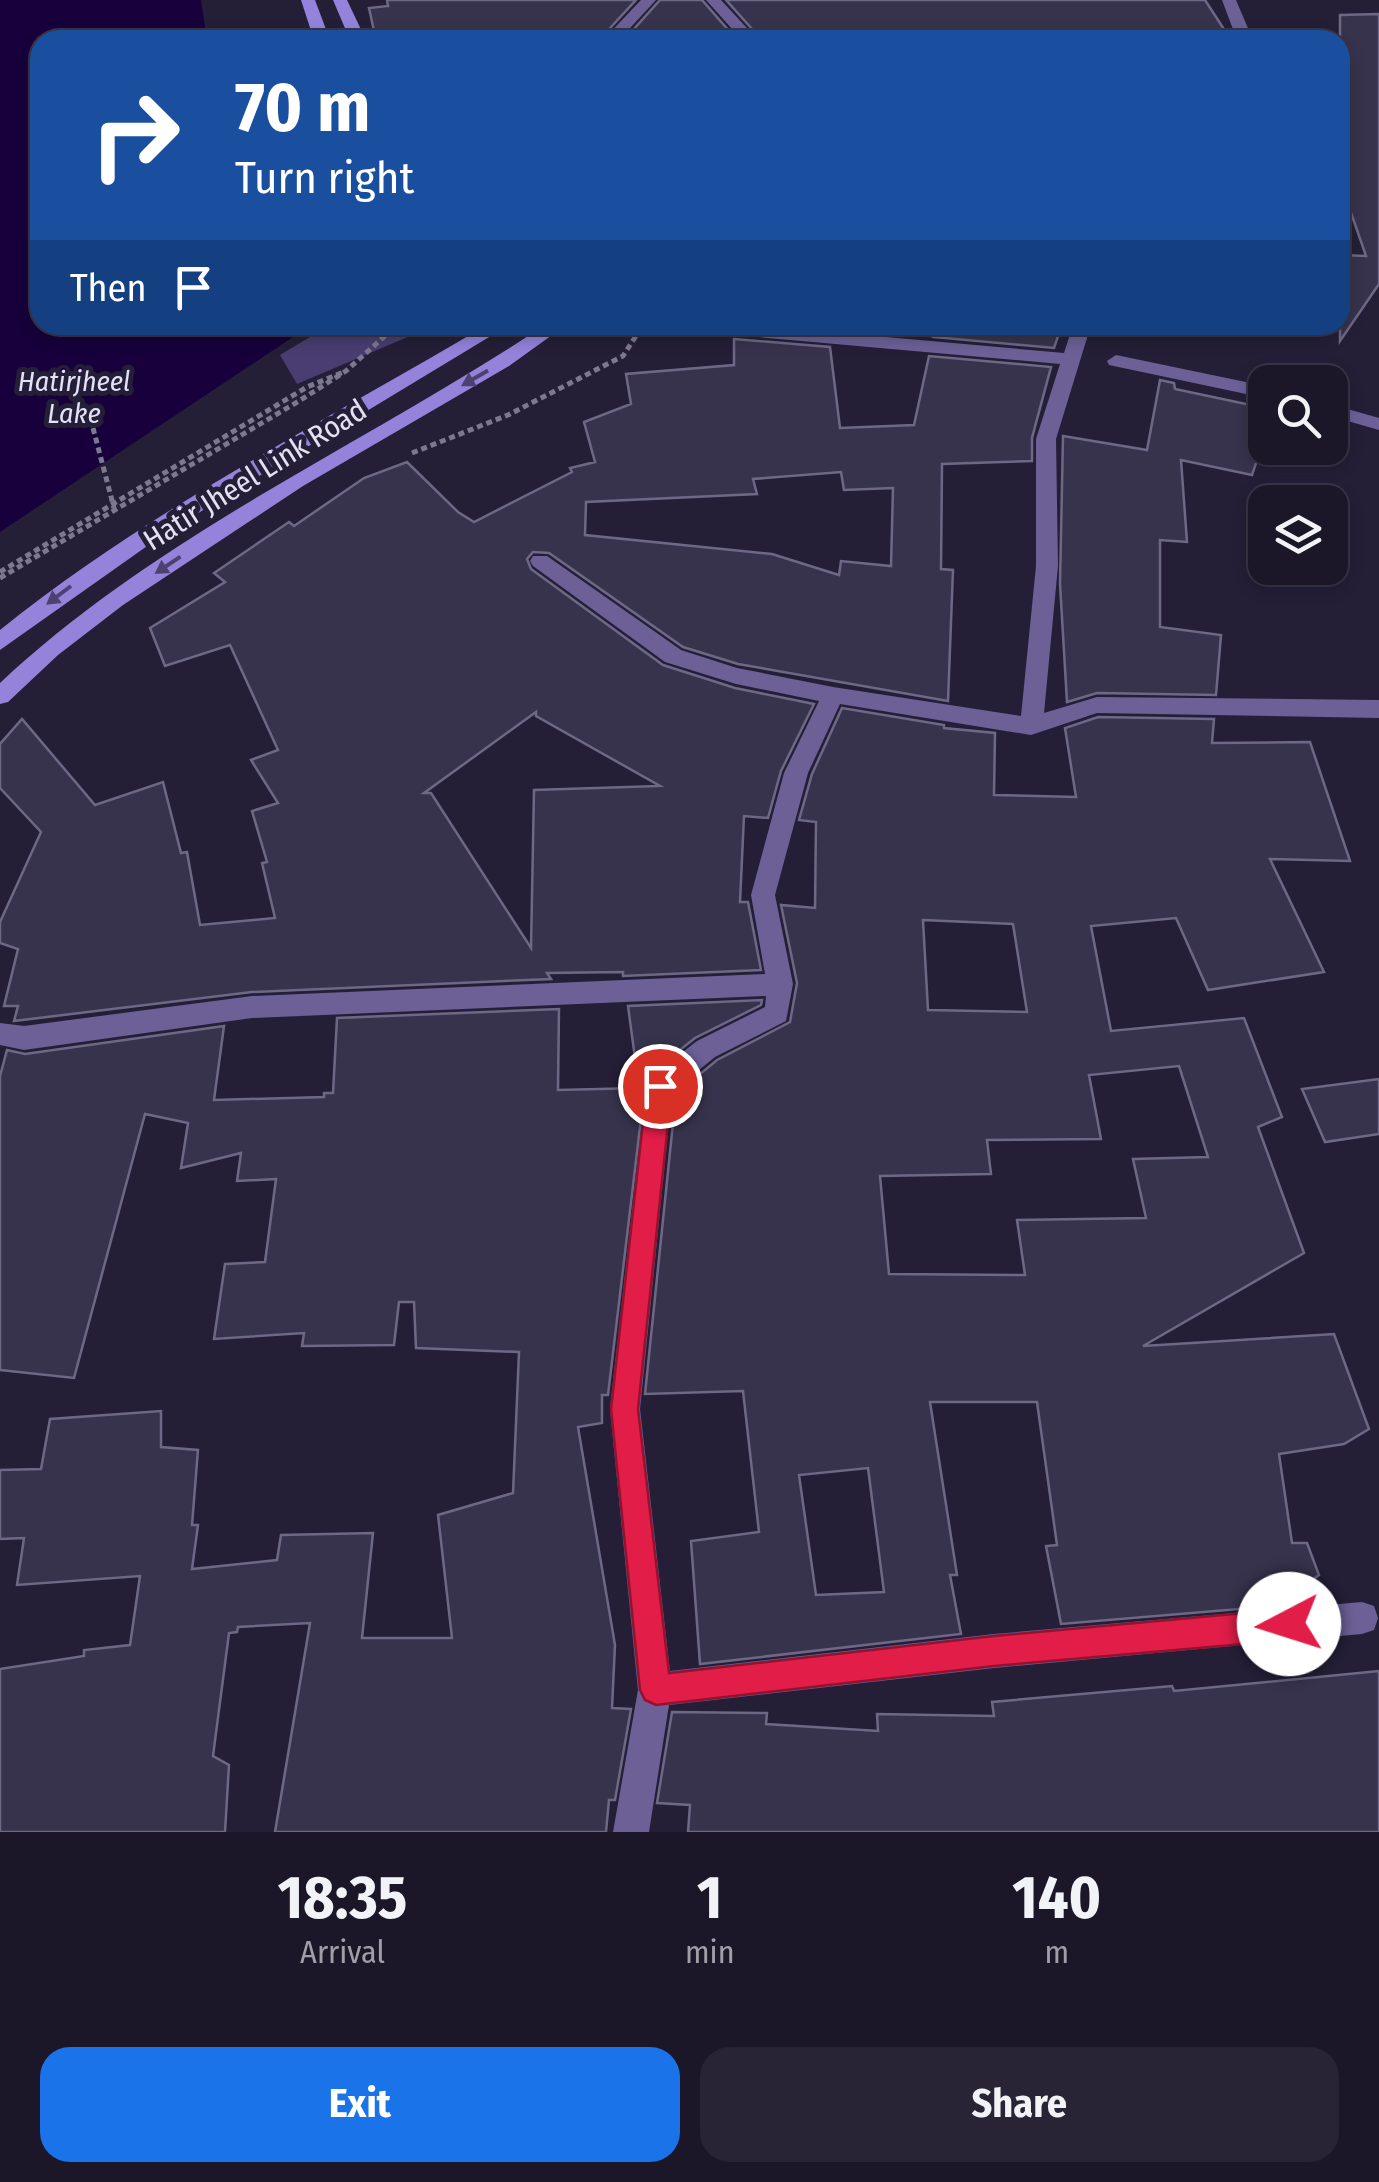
<!DOCTYPE html>
<style>
:root{--surface:#1b1729;--page:#282435;--text:#f1f3f6;--muted:#a09fa8;--line:#393646;--accent:#1a73e8}
body{margin:0;font-family:"Fira Sans Condensed",sans-serif;background:var(--page);color:var(--text);height:100vh;display:flex;flex-direction:column;font-size:38px;white-space:nowrap}
*{box-sizing:border-box;margin:0}
p{font-size:32px;color:var(--muted)}
.icon{flex:none;width:55px;height:55px;fill:none;stroke:currentColor;stroke-width:2;stroke-linecap:round;stroke-linejoin:round}
.map{position:relative;height:1832px;overflow:hidden}
.sheet{display:flex;flex-direction:column;background:var(--surface);flex:1}
.sheet>*{flex:none}
.guide{position:absolute;left:30px;top:30px;width:1320px;height:305px;border-radius:30px;box-shadow:0 5px 15px #0003,0 0 0 2px var(--line);background:#1a4fa0;color:#fff;overflow:hidden}
.controls{position:absolute;left:1248px;top:365px;display:grid;gap:20px}
.controls a{display:grid;place-items:center;width:100px;height:100px;border-radius:20px;background:var(--surface);box-shadow:0 5px 15px #0003,0 0 0 2px var(--line);font-size:50px}
.pin{position:absolute;display:grid;place-items:center;width:85px;height:85px;color:#fff;margin:-42px;border:5px solid #fff;border-radius:50%;box-shadow:0 2px 10px #0007}
.me{position:absolute;width:110px;margin:-55px;rotate:265deg;stroke-linejoin:round;filter:drop-shadow(0 0 8px #0008)}
.turn{display:flex;align-items:center;gap:35px;height:210px;padding:0 40px;font-size:45px}
.turn .icon{width:130px;height:130px;stroke-width:2.5}
.turn b{display:block;font-size:70px;line-height:85px}
.then{display:flex;align-items:center;height:95px;padding:0 40px;background:#0003;gap:20px;font-size:38px}
.eta{display:flex;justify-content:space-evenly;align-items:center;height:170px;text-align:center}
.eta b{font-size:60px;font-weight:700;line-height:70px}
.action{display:flex;gap:20px;margin-top:auto;padding:20px 40px}
.action a{flex:1;height:115px;border-radius:30px;background:var(--accent);color:#fff;font-size:40px;font-weight:700;line-height:115px;text-align:center}
.action a+a{background:var(--page);color:var(--text)}
.map>svg:first-child{display:block}
.green{fill:#493d71}
.water{fill:#17003b}
.building{fill:#38334d;stroke:#6d6885;stroke-width:2.5;fill-rule:evenodd}
.lines{fill:none;stroke-linecap:round;stroke-linejoin:round}
.path{stroke:#7c788d;stroke-width:5;stroke-dasharray:6 4;stroke-linecap:butt}
.street{fill:#6c6097;fill-rule:evenodd}
.secondary{fill:#9582da;fill-rule:evenodd}
.path-bridge{stroke:#7c788d;stroke-width:5;stroke-dasharray:6 4;stroke-linecap:butt}
.oneway{fill:#4c4270}
.route{fill:#e11d48;stroke:#92132f;stroke-width:2.5}
.labels{text-anchor:middle;stroke-width:10;stroke-linejoin:round;paint-order:stroke}
.far-water-label{font-size:28px;font-style:italic;fill:#e4e1f8;stroke:#241f37}
.street-label{font-size:30px;fill:#e3e1f2;stroke:#241f37}
</style>
<div class="map">
<svg width="1379" height="1832" viewBox="0 0 1379 1832">
<rect width="100%" height="100%" fill="#241f37"/>
<path class="green" d="M330,325H436L297,384L280,355Z"/>
<path class="water" d="M0,0H201L207,40H40V325H311L0,532Z"/>
<g class="building">
<path d="M387,0H636L599,40H376L369,8L388,6Z"/>
<path d="M660,0H702L737,40H624Z"/>
<path d="M726,0H1205L1231,40H762Z"/>
<path d="M1379,14V284L1340,341V255L1366,256L1340,181V15Z"/>
<path d="M936,325H1062L1054,348L933,337Z"/>
<path d="M734,339L830,347L840,428L914,425L929,356L1051,367L1032,438V461L942,464L941,569L953,570L948,701L738,664L683,647L549,553L533,552L527,559L531,569L663,665L735,688L814,704L781,771L768,818L744,816L740,902H748L761,970L623,976V972L547,973L551,979L252,992L14,1021L18,1006H4L18,949L0,943V922L41,832L0,788V744L22,719L95,805L163,782L181,853L187,852L200,925L275,918L262,863L267,862L252,811L278,803L251,760L278,750L230,645L165,666L150,628L225,582L214,573L289,522L294,526L364,478L407,462L458,512L474,522L572,472L570,468L595,462L584,422L631,404L626,374L734,365ZM841,472L844,490L893,488L891,566L841,561L839,575L772,554L585,535L586,502L757,494L753,479ZM536,712V716L660,786L534,790L531,948L431,793H424Z"/>
<path d="M1160,380L1174,383L1175,389L1265,408V437L1252,475L1181,460L1187,542L1160,540V627L1221,635L1216,695L1097,693L1067,702L1060,584L1063,436L1147,450Z"/>
<path d="M842,708L944,725V728L995,733L994,795L1076,797L1065,728L1098,717L1214,719L1212,743L1310,742L1350,861L1270,859L1324,972L1208,990L1176,918L1091,926L1111,1031L1244,1018L1282,1117L1258,1127L1304,1253L1143,1346L1334,1334L1369,1429L1344,1444L1279,1454L1292,1543H1307L1319,1575L1276,1606L1061,1624L1046,1546L1057,1545L1037,1402H930L957,1575H950L961,1634L700,1664L691,1541L759,1532L743,1391L645,1394L676,1094L717,1060L790,1022L797,983L781,905L815,908L816,822L799,820L812,774ZM923,920L1013,924L1027,1012L928,1010ZM1179,1066L1208,1157L1133,1159L1146,1218L1017,1220L1025,1275L889,1274L880,1176L991,1174L987,1140L1101,1139L1089,1075ZM868,1468L884,1592L816,1595L799,1475Z"/>
<path d="M762,1000L761,1005L695,1038L646,1077L608,1395H602V1423L578,1427L615,1645L612,1708L631,1709L615,1800H609L606,1832H275L310,1623L238,1627L237,1632L229,1633L213,1756L229,1765L225,1832H0V1669L84,1656V1650L130,1645L140,1576L17,1585L24,1538L0,1539V1470L41,1469L50,1419L161,1411V1447L198,1450L192,1525H198L192,1569L277,1560L281,1535L373,1533L362,1638H452L438,1515L513,1493L519,1352L416,1348L414,1302H399L394,1345L302,1346L304,1333L214,1339L225,1264L265,1262L276,1179L237,1181L241,1153L181,1168L188,1123L145,1114L74,1378L0,1370V1076L7,1050L25,1054L224,1026L214,1100L324,1097V1093H333L337,1018L559,1009L558,1090L639,1088L628,1006Z"/>
<path d="M1379,1079V1134L1325,1142L1302,1089Z"/>
<path d="M1379,1671V1832H688L690,1805L657,1803L672,1712L767,1713L766,1724L878,1731L877,1714L994,1716L992,1702L1172,1686L1174,1691Z"/>
</g>
<g class="lines">
<g class="path">
<path d="M93,428L114,508"/>
<path d="M412,453L508,415L623,356L643,325"/>
<path d="M0,578L299,401L346,371L397,325"/>
</g>
<g class="street">
<path d="M641,0H656L619,40H603Z"/>
<path d="M706,0H721L758,40H742Z"/>
<path d="M1222,0H1236L1253,40H1237Z"/>
<path d="M681,325H752L1064,353L1073,325H1091L1056,439L1058,566L1044,713L1097,697L1379,700V718L1097,713L1031,735L840,704L808,773L775,895L793,984L786,1021L715,1057L672,1092L640,1409L670,1671L994,1634L1362,1602L1374,1606L1378,1618L1374,1630L1362,1634L994,1668L669,1705L649,1832H613L638,1690L610,1409L646,1086L649,1078L697,1041L765,1007L766,996L252,1018L24,1050L0,1045V1023L24,1026L252,996L765,974L751,895L784,773L819,701L736,684L665,662L533,566L530,561L533,556H547L681,650L737,668L833,687L1021,716L1036,566V439L1060,364L690,331Z"/>
<path d="M1116,355L1265,386V398L1109,365L1107,361Z"/>
<path d="M1330,404L1379,418V430L1330,416Z"/>
</g>
<g class="secondary">
<path d="M301,0H315L330,40H314Z"/>
<path d="M333,0H347L366,40H350Z"/>
<path d="M487,325H509L167,532L0,650V630C149,510 323,422 487,325Z"/>
<path d="M545,325H566L509,366L303,486L123,605L58,655L8,702L0,704V683C160,533 364,445 545,325Z"/>
</g>
<path class="path-bridge" d="M0,572L307,387L346,371"/>
</g>
<defs><path id="oneway-solid" d="M-6-.8H1V-3.2L6.5 0L1 3.2V.8H-6Z" transform="scale(2.5)"/></defs>
<g class="oneway">
<use href="#oneway-solid" transform="translate(475 378) rotate(150)"/>
<use href="#oneway-solid" transform="translate(168 565) rotate(146)"/>
<use href="#oneway-solid" transform="translate(59 595) rotate(143)"/>
</g>
<path class="route" d="M660,1076L668,1079L672,1086L638,1409L669,1673L994,1636L1289,1609L1299,1614L1304,1624L1299,1635L1289,1640L994,1666L656,1705L645,1700L640,1690L611,1409L647,1086L651,1079Z"/>
<g class="labels">
<g class="far-water-label">
<text x="74" y="391">Hatirjheel<tspan x="74" dy="32">Lake</tspan></text>
</g>
<g class="street-label">
<text transform="translate(255 475) rotate(-32)" y="10">Hatir Jheel Link Road</text>
</g>
</g>
</svg>
<div class="controls">
<a><svg class="icon" aria-label="search" viewBox="0 0 24 24"><circle cx="10" cy="10" r="6"/><path d="M15 15l6 6"/></svg></a>
<a><svg class="icon" aria-label="layers" viewBox="0 0 24 24"><path d="M12 4l9 5-9 5-9-5zM3 14l9 5 9-5"/></svg></a>
</div>
<div class="pin" style="left:660px;top:1086px;background:#d93025"><svg class="icon" aria-label="arrive" viewBox="0 0 24 24"><path d="M6 21V4h12l-3 4 3 4H6"/></svg></div>
<svg class="me" style="left:1289px;top:1624px" viewBox="-20 -20 40 40"><circle r="19" fill="#fff"/><path d="M0-13L10 11 0 6-10 11z" fill="#e11d48"/></svg>
<div class="guide">
<div class="turn"><svg class="icon" aria-label="right" viewBox="0 0 24 24"><path d="M7 20v-9h11M14 6l5 5-5 5"/></svg><div><b>70 m</b>Turn right</div></div>
<div class="then">Then<svg class="icon" aria-label="arrive" viewBox="0 0 24 24"><path d="M6 21V4h12l-3 4 3 4H6"/></svg></div>
</div>
</div>
<section class="sheet">
<div class="eta">
<div><b>18:35</b><p>Arrival</p></div>
<div><b>1</b><p>min</p></div>
<div><b>140</b><p>m</p></div>
</div>
<div class="action"><a>Exit</a><a>Share</a></div>
</section>
